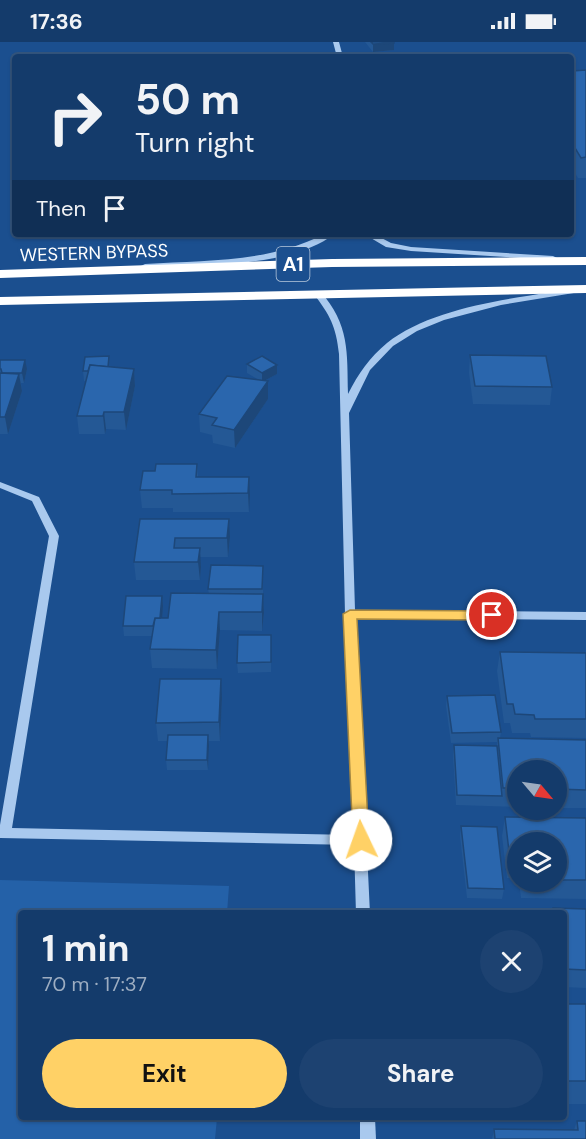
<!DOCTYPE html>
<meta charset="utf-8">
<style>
:root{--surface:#143b6b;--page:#1d4271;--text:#f1f3f6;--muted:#9dadc1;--line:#33557e;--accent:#ffd166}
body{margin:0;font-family:"DM Sans",sans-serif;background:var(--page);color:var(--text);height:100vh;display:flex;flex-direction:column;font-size:22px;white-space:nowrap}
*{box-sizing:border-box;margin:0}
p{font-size:20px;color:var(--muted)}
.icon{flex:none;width:33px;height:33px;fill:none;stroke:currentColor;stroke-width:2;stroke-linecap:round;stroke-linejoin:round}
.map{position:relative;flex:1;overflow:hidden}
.sheet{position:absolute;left:18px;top:868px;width:549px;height:210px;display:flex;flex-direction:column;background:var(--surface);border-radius:6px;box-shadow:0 2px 4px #0004,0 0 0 2px var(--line)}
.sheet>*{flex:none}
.banner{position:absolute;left:12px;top:12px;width:562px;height:183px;border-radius:6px;box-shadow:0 2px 4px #0004,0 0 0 2px var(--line);background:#143b6b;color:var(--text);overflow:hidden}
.needle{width:39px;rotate:119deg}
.tools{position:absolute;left:507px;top:718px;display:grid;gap:12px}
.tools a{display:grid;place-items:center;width:60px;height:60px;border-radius:50%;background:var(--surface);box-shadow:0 2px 4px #0004,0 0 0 2px var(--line);font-size:30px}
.pin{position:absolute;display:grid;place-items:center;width:51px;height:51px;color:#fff;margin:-26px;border:3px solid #fff;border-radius:50%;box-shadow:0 2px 6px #0007}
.me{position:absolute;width:66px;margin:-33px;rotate:357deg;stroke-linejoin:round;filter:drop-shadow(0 0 4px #0008)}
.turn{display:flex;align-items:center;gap:21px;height:126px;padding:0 24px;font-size:27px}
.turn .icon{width:78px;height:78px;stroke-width:2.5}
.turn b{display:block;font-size:42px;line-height:51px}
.then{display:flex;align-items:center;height:57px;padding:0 24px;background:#0003;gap:12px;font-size:22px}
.round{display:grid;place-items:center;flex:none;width:63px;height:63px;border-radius:32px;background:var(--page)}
.headline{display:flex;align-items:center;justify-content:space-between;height:102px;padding:0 24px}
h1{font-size:36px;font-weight:700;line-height:45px}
.cta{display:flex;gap:12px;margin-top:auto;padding:12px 24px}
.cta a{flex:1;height:69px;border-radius:36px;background:var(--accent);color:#111;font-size:24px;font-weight:700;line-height:69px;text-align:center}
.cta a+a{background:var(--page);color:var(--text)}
.status{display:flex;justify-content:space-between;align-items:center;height:42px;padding:0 30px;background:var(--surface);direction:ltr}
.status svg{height:16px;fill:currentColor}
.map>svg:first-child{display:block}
.green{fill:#2461a8}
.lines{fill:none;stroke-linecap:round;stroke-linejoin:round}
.minor{fill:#a9c9ee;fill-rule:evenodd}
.highway{fill:#fff;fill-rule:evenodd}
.wall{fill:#245895}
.shaded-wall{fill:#1d4779}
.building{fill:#2a66ad;stroke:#1d4779;stroke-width:1.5}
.route{fill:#ffd166;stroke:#a68842;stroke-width:1.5}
.labels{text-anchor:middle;stroke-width:6;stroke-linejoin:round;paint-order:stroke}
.far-street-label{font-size:18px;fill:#fff;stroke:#1b4f8f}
.shield{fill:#1b4f8f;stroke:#bbcadd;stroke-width:1.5}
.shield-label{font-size:20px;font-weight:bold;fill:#fff}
</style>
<div class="status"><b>17:36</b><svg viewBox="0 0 49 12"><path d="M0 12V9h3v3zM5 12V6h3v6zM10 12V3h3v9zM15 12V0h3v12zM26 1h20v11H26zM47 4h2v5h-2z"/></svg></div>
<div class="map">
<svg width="586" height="1097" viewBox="0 0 586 1097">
<rect width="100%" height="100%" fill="#1b4f8f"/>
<path class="green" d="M0,838L229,844L227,871L21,872V1076H217L215,1097H0Z"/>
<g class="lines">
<g class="minor">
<path d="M333,0H339L343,15H337Z"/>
<path d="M324,192H334C292,226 198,223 145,226L141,224L145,222C206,218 269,221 324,192Z"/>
<path d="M364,192H374L391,201L411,205L553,214L557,216L553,218L411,209L386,205Z"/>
<path d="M586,245V249L501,263L444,278L417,289L393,304L370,328L349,371L355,568L586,570V578L356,576L370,872H356L354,803L0,796V783L49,494L32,459L0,446V440L39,455L59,494L12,786L353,793L345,572L339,312C336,284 330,273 313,251L317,249H320C350,283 347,310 348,352C358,332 370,315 387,301C436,262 525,255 586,245Z"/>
<path d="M360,1076H375L376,1097H360Z"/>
</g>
<g class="highway">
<path d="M586,215V223L332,225L0,236V228L332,217Z"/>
<path d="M586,243V251L0,263V255Z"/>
</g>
</g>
<g class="wall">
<path d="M365,0H394V8L373,10Z"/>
<path d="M586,28V136H578L572,126V29Z"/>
<path d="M470,313L552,345L550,363L473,362L469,331Z"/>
<path d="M0,318L27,327L24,341H21L22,349L8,392H0Z"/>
<path d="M247,322L277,332L264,339L268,357L235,406L213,401L212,393L200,390L199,372L259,338L247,331Z"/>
<path d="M110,325L134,327L135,344L126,388L106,387L105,392H79L77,374L86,339H84L83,329Z"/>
<path d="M197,422L198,435H249V470H173V466H142L140,448L155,429Z"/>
<path d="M140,477L230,495L228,515H200L201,525L200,538H136L134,520Z"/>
<path d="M263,524V552L264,571L262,589L220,588L217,627L152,626L150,607L152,594H124L123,584L162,554L163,564L162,576H168L209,552L208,547Z"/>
<path d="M271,593V630L238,631L237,621Z"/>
<path d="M500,610L586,611V696L531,695L530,691H512L510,681H504L497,629Z"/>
<path d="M447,654L501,690L500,696L586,698V766H556V729H518V765L456,763L453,713L454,703L497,704V700L451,701L446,664Z"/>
<path d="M222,656L220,699H209L208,728H167L166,718L167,699H158L156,681Z"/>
<path d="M505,775L586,776V857L521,856L519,840H556V801H518V836H507L502,794Z"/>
<path d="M461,784L504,847L502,857L467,856L460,794Z"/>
<path d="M553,866L586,867V946L564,945V872H551Z"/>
<rect x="564" y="962" width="22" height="100"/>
<path d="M577,1079L586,1097H492L494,1087L574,1088Z"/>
</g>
<g class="shaded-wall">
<path d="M394,1V8L373,10V2Z"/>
<path d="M25,318L27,327L24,341L22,331Z"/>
<path d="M277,323V332L262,340V331Z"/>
<path d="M134,327L135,344L126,388L124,370Z"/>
<path d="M19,332L22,349L8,392L5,375Z"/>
<path d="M268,339V357L235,406L234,388Z"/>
<path d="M104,370L106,387L105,392L103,374Z"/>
<path d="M249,435L250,453L249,470L248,451Z"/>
<path d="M229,477L230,495L228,515L227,496Z"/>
<path d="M200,506L201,525L200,538L198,520Z"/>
<path d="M263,552L264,571L262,589V570Z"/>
<path d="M162,554L163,564L161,594L160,584Z"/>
<path d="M219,570L220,588L217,627L216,608Z"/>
<path d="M221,637L222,656L220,699L219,680Z"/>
<path d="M208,693L209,703L208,728L207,718Z"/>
</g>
<g class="building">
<path d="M371,0H394V1L373,2Z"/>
<path d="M586,28V115L581,116L572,101V75H574L572,72V29Z"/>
<path d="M470,313L546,314L552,345L475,344Z"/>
<path d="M109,314L108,325L90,323L88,329H83L85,315Z"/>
<path d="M262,314L277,323L262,331L247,322Z"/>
<path d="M0,318H25L22,331H2L1,327H0Z"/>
<path d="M90,323L134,327L124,370H104L103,374H77Z"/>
<path d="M0,331L19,332L5,375H0Z"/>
<path d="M227,334L268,339L234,388L212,383L217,376L199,372Z"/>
<path d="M156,422H197L196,435H249L248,451L172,452V448H140L143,429H155Z"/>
<path d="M140,477H229L227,496H175L174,506H200L198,520H134Z"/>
<path d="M211,523L263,524L262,547H208Z"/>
<path d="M171,551L263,552L262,570H219L216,608L150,607L155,576H168Z"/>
<path d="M126,554H162L160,576H155L153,584H123Z"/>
<path d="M238,593H271V620L237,621Z"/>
<path d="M500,610L586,611V677H535L534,673L515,672L513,662H507Z"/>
<path d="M160,637H221L219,680L156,681Z"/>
<path d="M495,653L501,690L452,691L447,654Z"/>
<path d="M168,693H208L207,718H166Z"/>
<path d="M498,696L586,698V748L556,747V729H518V746H503Z"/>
<path d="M454,703L497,704L502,754L457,753Z"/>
<path d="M505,775L586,776V838H556V801H518V818H510Z"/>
<path d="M461,784L497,785L504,847L468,846Z"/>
<path d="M553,866L586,867V928L564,927V872H553Z"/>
<rect x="564" y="962" width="22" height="77"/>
<path d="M577,1079H586V1097H495L494,1087L578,1088Z"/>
</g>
<path class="route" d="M350,568L492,569L499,573L492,578L357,577L369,798L367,802L361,804L355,802L353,798L343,572Z"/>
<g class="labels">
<g class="far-street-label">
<text transform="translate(94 211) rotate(-2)" y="6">WESTERN BYPASS</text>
</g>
<rect class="shield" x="276.5" y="205" width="33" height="34" rx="4.5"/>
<g class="shield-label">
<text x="293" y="229">A1</text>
</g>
</g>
</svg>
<div class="tools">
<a><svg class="needle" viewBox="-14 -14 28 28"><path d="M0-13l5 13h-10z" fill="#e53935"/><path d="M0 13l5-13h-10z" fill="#9dadc1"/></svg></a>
<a><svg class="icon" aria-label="layers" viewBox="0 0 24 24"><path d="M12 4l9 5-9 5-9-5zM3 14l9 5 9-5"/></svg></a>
</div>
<div class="pin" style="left:492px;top:573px;background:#d93025"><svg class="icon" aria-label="arrive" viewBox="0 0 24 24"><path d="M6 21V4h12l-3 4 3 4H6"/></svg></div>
<svg class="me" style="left:361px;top:798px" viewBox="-20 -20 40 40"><circle r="19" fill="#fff"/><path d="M0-13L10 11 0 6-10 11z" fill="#ffd166"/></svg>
<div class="banner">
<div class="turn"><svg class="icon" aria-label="right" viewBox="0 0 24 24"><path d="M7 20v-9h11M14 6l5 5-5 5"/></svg><div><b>50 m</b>Turn right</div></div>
<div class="then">Then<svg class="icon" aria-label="arrive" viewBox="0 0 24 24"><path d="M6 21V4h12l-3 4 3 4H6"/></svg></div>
</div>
<section class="sheet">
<div class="headline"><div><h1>1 min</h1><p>70 m · 17:37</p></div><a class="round"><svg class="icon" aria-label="close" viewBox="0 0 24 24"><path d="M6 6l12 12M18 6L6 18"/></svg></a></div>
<div class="cta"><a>Exit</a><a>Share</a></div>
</section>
</div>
